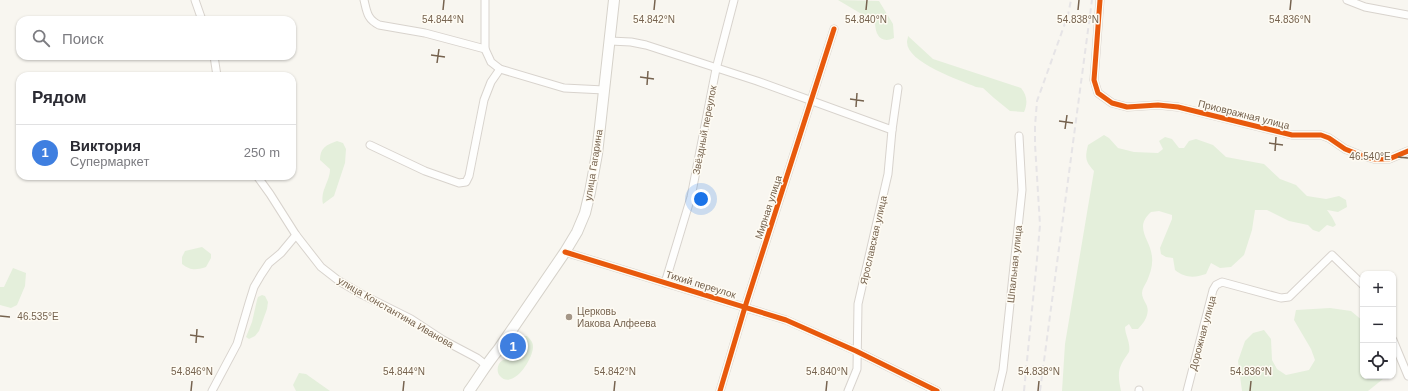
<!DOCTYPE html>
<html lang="ru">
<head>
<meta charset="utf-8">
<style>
	body { margin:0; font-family:Helvetica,sans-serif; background:#f7f7f7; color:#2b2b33 }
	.controls { position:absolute; right:12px; bottom:12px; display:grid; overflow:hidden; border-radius:8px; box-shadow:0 1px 3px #0004 }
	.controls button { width:36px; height:36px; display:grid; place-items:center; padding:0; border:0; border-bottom:1px solid #e1e1e2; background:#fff; color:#2b2b33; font:20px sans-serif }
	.you { position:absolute; left:701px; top:199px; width:14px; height:14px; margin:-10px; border:3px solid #fff; border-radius:50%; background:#1a73e8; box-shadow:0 0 0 6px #1a73e833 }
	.badge { display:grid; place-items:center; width:26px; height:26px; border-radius:50%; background:#0f766e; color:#fff; font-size:13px; font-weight:700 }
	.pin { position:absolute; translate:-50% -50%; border:2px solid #fff; box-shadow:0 1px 4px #0006 }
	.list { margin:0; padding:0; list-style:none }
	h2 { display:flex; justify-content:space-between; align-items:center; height:52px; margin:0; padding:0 16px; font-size:17px }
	h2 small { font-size:13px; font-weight:400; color:#7c7c81 }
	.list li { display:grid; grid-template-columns:26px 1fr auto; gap:12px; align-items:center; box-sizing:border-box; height:56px; padding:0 16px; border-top:1px solid #e1e1e2 }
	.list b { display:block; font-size:15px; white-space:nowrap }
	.list p { margin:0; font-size:13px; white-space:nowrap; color:#7c7c81 }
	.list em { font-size:13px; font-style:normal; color:#7c7c81 }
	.icon { flex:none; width:22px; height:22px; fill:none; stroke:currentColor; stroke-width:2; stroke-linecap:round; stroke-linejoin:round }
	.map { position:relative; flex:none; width:1408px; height:391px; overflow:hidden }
	.search { position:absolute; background:#fff; box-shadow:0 1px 3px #0004; left:16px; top:16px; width:280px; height:44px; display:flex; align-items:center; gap:10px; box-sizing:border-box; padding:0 14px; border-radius:12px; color:#7c7c81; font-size:15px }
	.panel { position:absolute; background:#fff; box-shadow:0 1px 3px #0004; left:16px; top:72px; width:280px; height:108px; border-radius:12px }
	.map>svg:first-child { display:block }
	.green { fill:#e4efdb }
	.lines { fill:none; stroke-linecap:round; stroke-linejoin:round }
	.street-casing { stroke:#d8d3cd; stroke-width:9 }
	.secondary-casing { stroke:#d6d2ca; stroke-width:12 }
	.street { stroke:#fefefd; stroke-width:7 }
	.secondary { stroke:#fefefd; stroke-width:10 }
	.rail { stroke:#e6e4e6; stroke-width:2; stroke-dasharray:6 4; stroke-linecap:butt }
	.cycleway-casing { stroke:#fefbf3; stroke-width:8 }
	.cycleway { stroke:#e8590c; stroke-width:5 }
	.ticks { fill:none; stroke:#76634f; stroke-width:1.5 }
	.poi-dot { fill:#a49687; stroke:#fefbf3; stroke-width:1.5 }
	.labels { text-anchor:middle; stroke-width:3; stroke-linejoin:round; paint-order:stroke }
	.street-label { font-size:10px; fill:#76634f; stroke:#fefbf3 }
	.poi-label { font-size:10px; fill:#76634f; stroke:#fefbf3; text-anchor:start }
	.ticks-label { font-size:10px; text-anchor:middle; fill:#76634f; stroke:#fefbf3; stroke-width:3; stroke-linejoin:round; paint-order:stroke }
</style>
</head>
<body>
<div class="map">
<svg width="1408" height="391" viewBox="0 0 1408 391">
	<rect width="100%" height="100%" fill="#f8f6f0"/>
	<g class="green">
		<path d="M838,0L879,1L893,24L894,38C881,44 875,35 875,22Z"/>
		<path d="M908,36L933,59L1021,88C1027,95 1028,103 1024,112L1010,111L994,98L983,88L976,87C960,80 907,63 907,42C907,40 908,38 908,36Z"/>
		<path d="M1104,135L1109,138L1118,148L1134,152L1158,153L1163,149L1159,141L1165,137L1172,139L1179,148H1184L1189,141L1196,139L1213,145L1226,157L1264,164L1280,179L1296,185L1307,196L1326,199L1339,196L1346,200L1347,207L1338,212L1327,210L1332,217L1336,225L1333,227L1327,225L1319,232L1313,230L1308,225L1289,221L1267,210H1255L1252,230L1244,255L1231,267L1220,268L1211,263L1206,274C1194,278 1185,278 1175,270L1173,258L1166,257L1161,254L1160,248L1172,219V215L1159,211L1151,212C1133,228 1151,240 1152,257C1153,266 1150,274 1147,281C1145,285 1142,289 1142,293C1142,297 1144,300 1146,304C1151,313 1144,323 1138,329H1132L1129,324L1125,327C1125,335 1131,343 1129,352C1127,355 1124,359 1122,363C1117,372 1119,381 1121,391H1062L1065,344L1094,171C1085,161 1085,158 1088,145Z"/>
		<path d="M337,141L343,143L346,149L345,163L334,196L323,204C320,190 330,182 330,169L320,160C320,148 326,145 337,141Z"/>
		<path d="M202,247L211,254V258L206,267C196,270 191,271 182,264V257L185,251Z"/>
		<path d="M13,268L26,273L25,286L17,305L11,308L0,305V287H4Z"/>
		<path d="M262,295L265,296L268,302L267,309L259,331L255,336L249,339L246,337L252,322L257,300L258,297Z"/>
		<path d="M1330,308L1351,311L1363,321V376H1384L1383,379L1368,391H1242L1238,361L1245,341L1253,333L1264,330L1271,339L1272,360L1277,369L1286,375L1309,370L1315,360L1311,349L1294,320L1296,310Z"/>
		<path d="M524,336H527C530,339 533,342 533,346C534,358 513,391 500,376C496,372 497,363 503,360C506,359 509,360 512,358C520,355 523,345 521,338Z"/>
		<path d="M299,373L306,374L330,391H296L293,385Z"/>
	</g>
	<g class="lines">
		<g class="street-casing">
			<g id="street">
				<path d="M195,0L202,20"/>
				<path d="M364,0C367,12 367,19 379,25L425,33L485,49"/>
				<path d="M1100,0L1094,80L1098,93L1112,103L1127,107L1158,105L1178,107L1292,135H1321L1329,138L1345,149L1360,155L1374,159H1389L1408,151"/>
				<path d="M1347,0L1365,7L1408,15"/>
				<path d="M610,41L631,42L646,45L757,81L892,130"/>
				<path d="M214,56L217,76"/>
				<path d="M500,69L564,88L604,90"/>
				<path d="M370,145L425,171L459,183L466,182L469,176L484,100L491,82L500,69L491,62L485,49V0"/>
				<path d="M257,176L270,194L296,235L321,267L339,281L363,295L411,319L443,340L477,358L486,365"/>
				<path d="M565,252L786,320L856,351L937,391"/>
				<path d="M665,283L691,197L716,69L734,0"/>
				<path d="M1393,340L1408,376"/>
				<path d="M212,391L237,344L249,303L254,287L261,275L269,263L281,253L296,235"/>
				<path d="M720,391L745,307L834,29"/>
				<path d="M848,391L857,369L858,304L888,174L892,130L898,88"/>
				<path d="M998,391L1003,370L1022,190L1019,136"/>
				<path d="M1139,391V390"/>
				<path d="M1187,391L1213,290L1216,285L1222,282L1281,298L1289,297L1332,255L1363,285"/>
			</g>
		</g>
		<g class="secondary-casing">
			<path id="secondary" d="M469,391C479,377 487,363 498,350L565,252L577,232L585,213L590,192L597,154L614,0"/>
		</g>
		<use href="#street" class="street"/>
		<use href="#secondary" class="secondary"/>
		<g class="rail">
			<path d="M1024,391L1037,259L1040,225L1035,144V126L1037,101L1068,15L1071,0"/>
			<path d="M1040,391L1092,0"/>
		</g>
		<g class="cycleway-casing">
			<g id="cycleway">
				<path d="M1100,0L1094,80L1098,93L1112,103L1127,107L1158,105L1178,107L1292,135H1321L1329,138L1345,149L1360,155L1374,159H1389L1408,151"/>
				<path d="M565,252L786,320L856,351L937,391"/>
				<path d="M720,391L745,307L834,29"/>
			</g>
		</g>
		<use href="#cycleway" class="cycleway"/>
	</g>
	<path class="ticks" d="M443,10L444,0M654,10L655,0M866,10L867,0M1078,10L1079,0M1290,10L1291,0M431,55L445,57M437,63L439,49M640,77L654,79M647,85L648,71M850,99L864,101M856,107L857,93M1059,121L1073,123M1065,129L1067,115M1269,143L1283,145M1275,151L1276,137M1398,157L1408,158M0,316L10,317M190,335L204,337M196,343L197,329M191,391L192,381M403,391L404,381M614,391L615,381M826,391L827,381M1038,391L1039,381M1250,391L1251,381"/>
	<circle class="poi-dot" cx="569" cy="317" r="4"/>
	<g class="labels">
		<g class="street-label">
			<text transform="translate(1244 114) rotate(14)" y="4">Приовражная улица</text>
			<text transform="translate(704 130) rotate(-79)" y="4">Звёздный переулок</text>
			<text transform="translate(593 165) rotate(-81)" y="4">улица Гагарина</text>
			<text transform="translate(768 207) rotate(-72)" y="4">Мирная улица</text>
			<text transform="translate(873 240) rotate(-77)" y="4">Ярославская улица</text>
			<text transform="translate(1014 264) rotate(-84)" y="4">Шпальная улица</text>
			<text transform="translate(701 284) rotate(17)" y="4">Тихий переулок</text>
			<text transform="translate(396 312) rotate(30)" y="4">улица Константина Иванова</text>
			<text transform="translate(1202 333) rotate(-75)" y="4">Дорожная улица</text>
		</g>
		<g class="poi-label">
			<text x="577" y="315">Церковь<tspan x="577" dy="12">Иакова Алфеева</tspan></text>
		</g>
	</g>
	<g class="ticks-label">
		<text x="443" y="23">54.844°N</text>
		<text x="654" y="23">54.842°N</text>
		<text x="866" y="23">54.840°N</text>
		<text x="1078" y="23">54.838°N</text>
		<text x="1290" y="23">54.836°N</text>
		<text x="1370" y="160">46.540°E</text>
		<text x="38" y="320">46.535°E</text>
		<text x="192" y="375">54.846°N</text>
		<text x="404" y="375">54.844°N</text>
		<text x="615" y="375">54.842°N</text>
		<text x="827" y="375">54.840°N</text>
		<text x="1039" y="375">54.838°N</text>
		<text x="1251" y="375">54.836°N</text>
	</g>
</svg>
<div class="controls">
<button>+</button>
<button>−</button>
<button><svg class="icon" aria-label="locate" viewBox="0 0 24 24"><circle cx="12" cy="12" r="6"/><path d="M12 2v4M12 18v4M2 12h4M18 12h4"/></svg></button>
</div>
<div class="you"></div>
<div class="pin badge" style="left:513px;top:346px;background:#3f7fe0">1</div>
<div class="search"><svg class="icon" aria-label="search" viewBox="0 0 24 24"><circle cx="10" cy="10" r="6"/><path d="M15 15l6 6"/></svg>Поиск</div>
<section class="panel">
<h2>Рядом<small></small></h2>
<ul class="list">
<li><span class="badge" style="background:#3f7fe0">1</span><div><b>Виктория</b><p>Супермаркет</p></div><em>250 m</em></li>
</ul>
</section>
</div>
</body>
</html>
